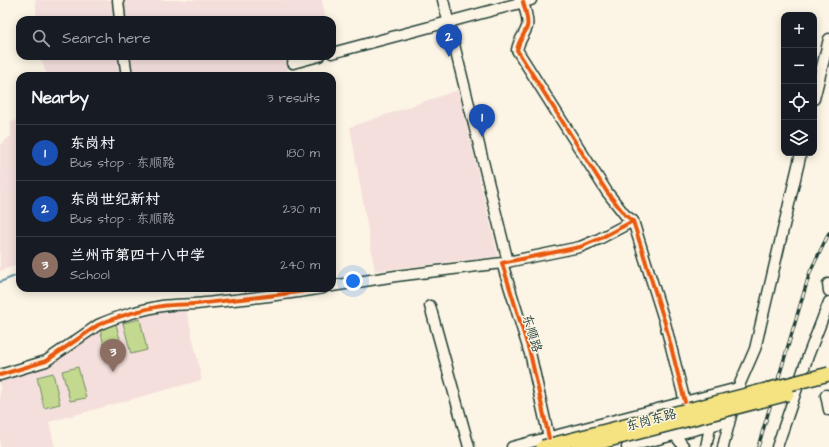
<!DOCTYPE html>
<html lang="en">
<head>
<meta charset="utf-8">
<style>
	body { margin:0; font-family:"Architects Daughter","LXGW WenKai TC",sans-serif; background:#242831; color:#f1f3f6 }
	.controls { position:absolute; right:12px; top:12px; display:grid; overflow:hidden; border-radius:8px; box-shadow:0 2px 10px #0003 }
	.controls button { width:36px; height:36px; display:grid; place-items:center; padding:0; border:0; border-bottom:1px solid #363941; background:#171b24; color:#f1f3f6; font:20px sans-serif }
	.you { position:absolute; left:353px; top:281px; width:14px; height:14px; margin:-10px; border:3px solid #fff; border-radius:50%; background:#1a73e8; box-shadow:0 0 0 6px #1a73e833 }
	.badge { display:grid; place-items:center; width:26px; height:26px; border-radius:50%; background:#db2777; color:#fff; font-size:13px; font-weight:700 }
	.pin { position:absolute; translate:-50% -33px; filter:drop-shadow(0 1px 2px #0008) }
	.pin::after { content:''; position:absolute; top:21px; width:14px; height:12px; background:inherit; clip-path:polygon(0 0,100% 0,50% 100%) }
	.list { margin:0; padding:0; list-style:none }
	h2 { display:flex; justify-content:space-between; align-items:center; height:52px; margin:0; padding:0 16px; font-size:17px }
	h2 small { font-size:13px; font-weight:400; color:#9ea1a6 }
	.list li { display:grid; grid-template-columns:26px 1fr auto; gap:12px; align-items:center; box-sizing:border-box; height:56px; padding:0 16px; border-top:1px solid #363941 }
	.list b { display:block; font-size:15px; white-space:nowrap }
	.list p { margin:0; font-size:13px; white-space:nowrap; color:#9ea1a6 }
	.list em { font-size:13px; font-style:normal; color:#9ea1a6 }
	.icon { flex:none; width:22px; height:22px; fill:none; stroke:currentColor; stroke-width:2; stroke-linecap:round; stroke-linejoin:round }
	.map { position:relative; flex:none; width:829px; height:447px; overflow:hidden }
	.search { position:absolute; background:#171b24; box-shadow:0 2px 10px #0003; left:16px; top:16px; width:320px; height:44px; display:flex; align-items:center; gap:10px; box-sizing:border-box; padding:0 14px; border-radius:12px; color:#9ea1a6; font-size:15px }
	.panel { position:absolute; background:#171b24; box-shadow:0 2px 10px #0003; left:16px; top:72px; width:320px; height:220px; border-radius:12px }
	.map>svg:first-child { display:block }
	.built { fill:#f4dfdc }
	.green { fill:#c3d98f; stroke:#718b62 }
	.lines { fill:none; stroke-linecap:round; stroke-linejoin:round }
	.stream { stroke:#6395a5; stroke-width:2 }
	.minor-casing { stroke:#1f3d34; stroke-width:13 }
	.minor { stroke:#fcf5e5; stroke-width:10 }
	.rail-casing { stroke:#1f3d34; stroke-width:3.5 }
	.rail { stroke:#fcf5e5; stroke-width:2; stroke-dasharray:6; stroke-linecap:butt }
	.major-bridge-casing { stroke:#1f3d34; stroke-width:16; stroke-linecap:butt }
	.major-bridge { stroke:#f5e382; stroke-width:13 }
	.cycleway-casing { stroke:#fcf5e5; stroke-width:6 }
	.cycleway { stroke:#e8590c; stroke-width:4 }
	.labels { text-anchor:middle; stroke-width:3; stroke-linejoin:round; paint-order:stroke }
	.street-label { font-size:13px; fill:#1f3d34; stroke:#fcf5e5 }
</style>
</head>
<body>
<div class="map">
<svg width="829" height="447" viewBox="0 0 829 447">
	<rect width="100%" height="100%" fill="#fcf5e5"/>
	<filter id="ink" filterUnits="userSpaceOnUse"><feTurbulence type="fractalNoise" baseFrequency=".025" numOctaves="2"/><feDisplacementMap in="SourceGraphic" scale="8" xChannelSelector="R" yChannelSelector="G"/><feConvolveMatrix kernelMatrix="1 2 1 2 8 2 1 2 1" color-interpolation-filters="sRGB"/></filter>
	<g filter="url(#ink)">
		<g class="built">
			<path d="M35,0H322L326,20H37Z"/>
			<path d="M40,56H284L289,76H47Z"/>
			<path d="M458,90L498,256L375,271L350,127Z"/>
			<path d="M20,119V264L0,271V145L11,136V122Z"/>
			<path d="M186,308L202,380L49,422L55,447H0V379L50,365L100,327L151,312Z"/>
		</g>
		<g class="green">
			<path d="M140,319L147,350L131,354L123,323Z"/>
			<path d="M116,324L124,355L107,359L100,328Z"/>
			<path d="M78,367L86,398L70,401L62,371Z"/>
			<path d="M53,373L60,404L44,408L37,377Z"/>
		</g>
		<g class="lines">
			<path class="stream" d="M0,282L20,274"/>
			<g class="minor-casing">
				<g id="minor">
					<path d="M118,0L120,20"/>
					<path d="M443,0L508,262"/>
					<path d="M523,2C525,10 529,20 527,27C524,36 519,39 517,50L607,192L625,215L633,221L665,323L685,402"/>
					<path d="M332,53L531,0"/>
					<path d="M124,56L127,76"/>
					<path d="M293,63L319,56"/>
					<path d="M814,99L829,39"/>
					<path d="M828,284L829,291"/>
					<path d="M332,286L396,276L502,263"/>
					<path d="M430,306L469,447"/>
					<path d="M0,375L46,361L98,325C115,317 144,309 162,306C176,304 191,305 205,303C244,299 284,295 323,288"/>
					<path d="M826,395L829,410"/>
					<path d="M675,435L684,447"/>
					<path d="M549,438L531,357L502,263L580,247L599,239L633,221"/>
					<path d="M512,447L738,388"/>
					<path d="M627,447L729,421"/>
					<path d="M706,447L711,422"/>
					<path d="M723,447L738,388L755,349L801,153"/>
					<path d="M777,447L808,356L829,302"/>
				</g>
			</g>
			<use href="#minor" class="minor"/>
			<g class="rail-casing">
				<path id="rail" d="M758,447L810,272L829,233"/>
			</g>
			<use href="#rail" class="rail"/>
			<g class="major-bridge-casing">
				<g id="major-bridge">
					<path d="M543,447L829,374"/>
					<path d="M581,447L787,394"/>
				</g>
			</g>
			<use href="#major-bridge" class="major-bridge"/>
			<g class="cycleway-casing">
				<g id="cycleway">
					<path d="M523,2C525,10 529,20 527,27C524,36 519,39 517,50L607,192L625,215L633,221L665,323L685,402"/>
					<path d="M0,375L46,361L98,325C115,317 144,309 162,306C176,304 191,305 205,303C244,299 284,295 323,288"/>
					<path d="M549,438L531,357L502,263L580,247L599,239L633,221"/>
				</g>
			</g>
			<use href="#cycleway" class="cycleway"/>
		</g>
	</g>
	<g class="labels">
		<g class="street-label">
			<text transform="translate(533 333) rotate(73)" y="5">东顺路</text>
			<text transform="translate(651 419) rotate(-15)" y="5">东岗东路</text>
		</g>
	</g>
</svg>
<div class="controls">
<button>+</button>
<button>−</button>
<button><svg class="icon" aria-label="locate" viewBox="0 0 24 24"><circle cx="12" cy="12" r="6"/><path d="M12 2v4M12 18v4M2 12h4M18 12h4"/></svg></button>
<button><svg class="icon" aria-label="layers" viewBox="0 0 24 24"><path d="M12 4l9 5-9 5-9-5zM3 14l9 5 9-5"/></svg></button>
</div>
<div class="you"></div>
<div class="pin badge" style="left:482px;top:137px;background:#1a4fb4">1</div>
<div class="pin badge" style="left:449px;top:57px;background:#1a4fb4">2</div>
<div class="pin badge" style="left:113px;top:372px;background:#8d6e63">3</div>
<div class="search"><svg class="icon" aria-label="search" viewBox="0 0 24 24"><circle cx="10" cy="10" r="6"/><path d="M15 15l6 6"/></svg>Search here</div>
<section class="panel">
<h2>Nearby<small>3 results</small></h2>
<ul class="list">
<li><span class="badge" style="background:#1a4fb4">1</span><div><b>东岗村</b><p>Bus stop · 东顺路</p></div><em>180 m</em></li>
<li><span class="badge" style="background:#1a4fb4">2</span><div><b>东岗世纪新村</b><p>Bus stop · 东顺路</p></div><em>230 m</em></li>
<li><span class="badge" style="background:#8d6e63">3</span><div><b>兰州市第四十八中学</b><p>School</p></div><em>240 m</em></li>
</ul>
</section>
</div>
</body>
</html>
